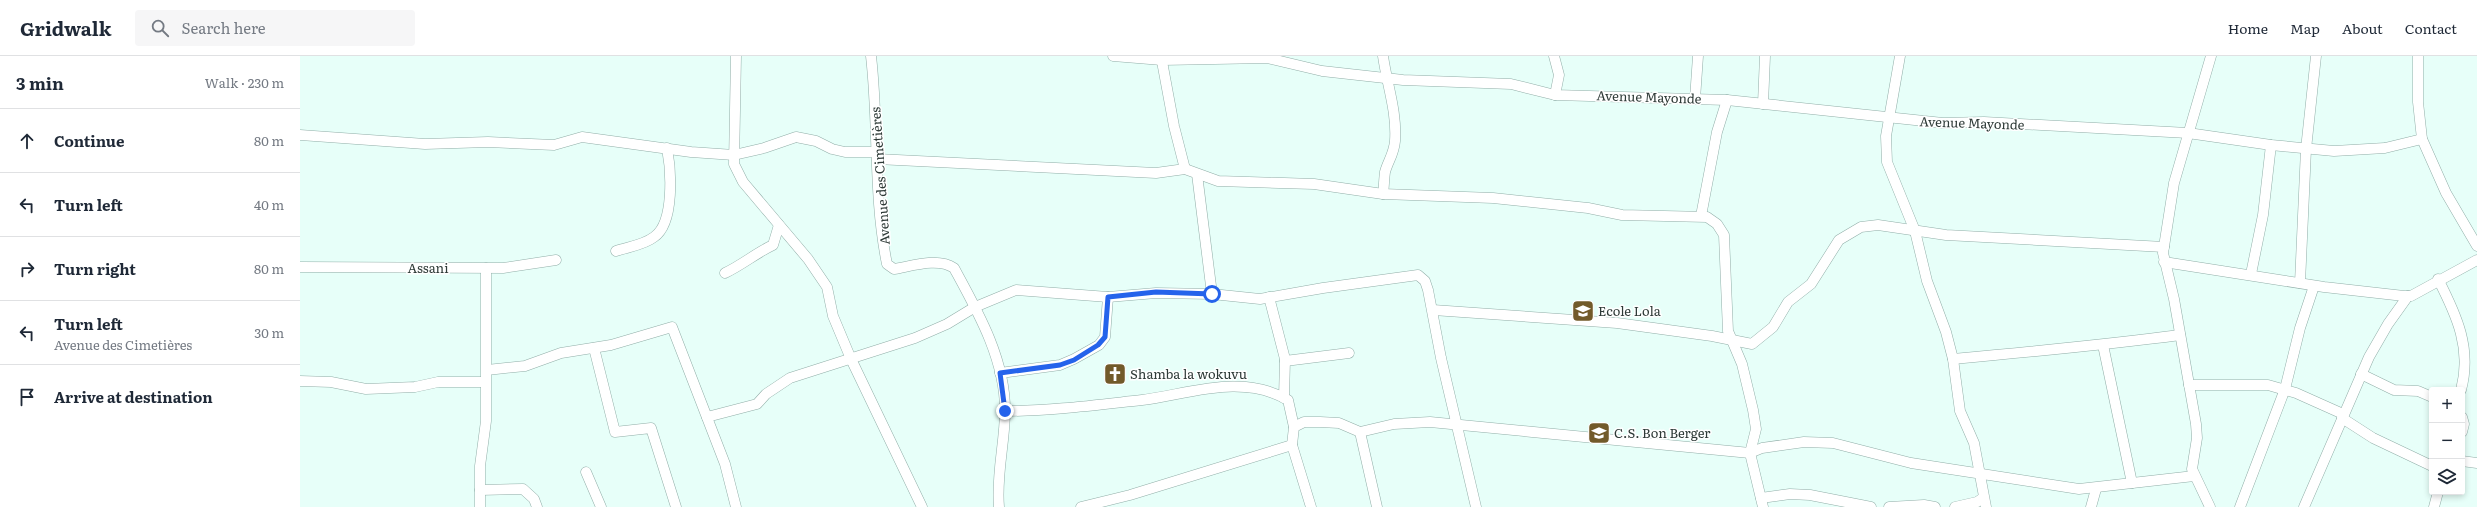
<!DOCTYPE html>
<html lang="en">
<head>
<meta charset="utf-8">
<style>
	body { margin:0; font-family:Literata,serif; background:#f6f6f7; color:#1f2937 }
	.controls { position:absolute; right:12px; bottom:12px; display:grid; overflow:hidden; border-radius:4px; box-shadow:0 2px 6px #0003 }
	.controls button { width:36px; height:36px; display:grid; place-items:center; padding:0; border:0; border-bottom:1px solid #e0e1e3; background:#fff; color:#1f2937; font:20px sans-serif }
	.stop { position:absolute; width:12px; height:12px; margin:-9px; border:3px solid #2563eb; border-radius:50%; background:#fff }
	.stop.end { background:#2563eb; border-color:#fff; box-shadow:0 1px 4px #0008 }
	.list { margin:0; padding:0; list-style:none }
	h2 { display:flex; justify-content:space-between; align-items:center; height:52px; margin:0; padding:0 16px; font-size:17px }
	h2 small { font-size:13px; font-weight:400; color:#747a83 }
	.list li { display:grid; grid-template-columns:26px 1fr auto; gap:12px; align-items:center; box-sizing:border-box; height:64px; padding:0 16px; border-top:1px solid #e0e1e3 }
	.list b { display:block; font-size:15px; white-space:nowrap }
	.list p { margin:0; font-size:13px; white-space:nowrap; color:#747a83 }
	.list em { font-size:13px; font-style:normal; color:#747a83 }
	.icon { flex:none; width:22px; height:22px; fill:none; stroke:currentColor; stroke-width:2; stroke-linecap:round; stroke-linejoin:round }
	.map { position:relative; flex:none; width:2177px; height:451px; overflow:hidden }
	header { display:flex; align-items:center; gap:24px; box-sizing:border-box; height:56px; padding:0 20px; background:#fff; border-bottom:1px solid #e0e1e3 }
	header strong { font-size:19px }
	nav { display:flex; gap:22px; margin-inline-start:auto; font-size:14px }
	.search { width:280px; height:36px; background:#f6f6f7; display:flex; align-items:center; gap:10px; box-sizing:border-box; padding:0 14px; border-radius:4px; color:#747a83; font-size:15px }
	main { display:flex }
	aside { flex:1; background:#fff }
	.map>svg:first-child { display:block }
	.lines { fill:none; stroke-linecap:round; stroke-linejoin:round }
	.minor-casing { stroke:#91aea8; stroke-width:11 }
	.minor { stroke:#fff; stroke-width:10 }
	.route { stroke:#2563eb; stroke-width:5 }
	.labels { text-anchor:middle; stroke-width:3; stroke-linejoin:round; paint-order:stroke }
	.street-label { font-size:13px; fill:#2e3a37; stroke:#fff }
	.poi-label { font-size:13px; fill:#2e3a37; stroke:#fff; text-anchor:start }
</style>
</head>
<body>
<header>
<strong>Gridwalk</strong>
<div class="search"><svg class="icon" aria-label="search" viewBox="0 0 24 24"><circle cx="10" cy="10" r="6"/><path d="M15 15l6 6"/></svg>Search here</div>
<nav><a>Home</a><a>Map</a><a>About</a><a>Contact</a></nav>
</header>
<main>
<aside>
<h2>3 min<small>Walk · 230 m</small></h2>
<ul class="list">
<li><svg class="icon" aria-label="ahead" viewBox="0 0 24 24"><path d="M12 20V5M6 11l6-6 6 6"/></svg><div><b>Continue</b></div><em>80 m</em></li>
<li><svg class="icon" aria-label="left" viewBox="0 0 24 24"><path d="M17 20v-9H6M10 6l-5 5 5 5"/></svg><div><b>Turn left</b></div><em>40 m</em></li>
<li><svg class="icon" aria-label="right" viewBox="0 0 24 24"><path d="M7 20v-9h11M14 6l5 5-5 5"/></svg><div><b>Turn right</b></div><em>80 m</em></li>
<li><svg class="icon" aria-label="left" viewBox="0 0 24 24"><path d="M17 20v-9H6M10 6l-5 5 5 5"/></svg><div><b>Turn left</b><p>Avenue des Cimetières</p></div><em>30 m</em></li>
<li><svg class="icon" aria-label="arrive" viewBox="0 0 24 24"><path d="M6 21V4h12l-3 4 3 4H6"/></svg><div><b>Arrive at destination</b></div></li>
</ul>
</aside>
<div class="map">
<svg width="2177" height="451" viewBox="0 0 2177 451">
	<rect width="100%" height="100%" fill="#e7fff9"/>
	<g class="lines">
		<g class="minor-casing">
			<g id="minor">
				<path d="M436,0L434,108L443,126L508,203L527,231L533,260L551,303L622,451"/>
				<path d="M571,0C579,69 573,140 587,208L594,213C612,210 638,201 654,212C678,256 705,303 705,354C705,387 696,418 699,451"/>
				<path d="M813,0L862,4L967,2L1022,15L1103,24L1211,28L1255,39L1427,44L1643,67L1684,66L1888,77L1971,89L2034,95L2085,92L2122,83"/>
				<path d="M861,0L874,70L885,113"/>
				<path d="M1254,0L1259,19L1255,39"/>
				<path d="M1600,0L1586,80L1587,106L1615,175L1627,225L1646,276L1653,303L1660,355L1674,387L1686,451"/>
				<path d="M2118,0V46L2122,83L2146,137L2177,190"/>
				<path d="M1395,43L1398,0"/>
				<path d="M1463,48L1465,0"/>
				<path d="M0,79L125,88L188,86L254,89L282,81L391,96L434,99L464,92L496,81L516,85L532,93L545,96H577"/>
				<path d="M577,103L856,117L885,113L918,125L1014,128L1083,138L1193,142L1288,152L1322,159L1407,161L1417,168L1424,179L1428,275L1442,308L1453,354L1456,373L1450,397L1463,451"/>
				<path d="M897,118L912,238"/>
				<path d="M1083,138C1084,131 1084,123 1085,116C1088,105 1094,98 1095,85C1097,55 1087,29 1083,0"/>
				<path d="M1401,160L1417,76L1427,44"/>
				<path d="M316,195C328,191 344,189 354,181C375,167 371,113 367,92"/>
				<path d="M1864,206L2024,231L2104,240H2111L2177,204"/>
				<path d="M0,211L203,212L256,204"/>
				<path d="M425,217C442,209 456,197 473,189L479,169"/>
				<path d="M1951,218L1963,159L1971,89"/>
				<path d="M2138,223C2157,260 2172,293 2161,334"/>
				<path d="M2000,227L2006,93L2016,0"/>
				<path d="M969,241L985,303L984,342"/>
				<path d="M1133,254L1317,267L1412,280L1452,288L1473,271L1488,246L1511,228L1539,184L1561,171L1578,169L1646,179L1864,191"/>
				<path d="M1803,289L1832,427"/>
				<path d="M294,292L315,376L351,372L376,451"/>
				<path d="M1653,303C1729,296 1804,289 1880,279"/>
				<path d="M985,305L1049,297"/>
				<path d="M187,314L225,310L261,297L311,289L372,271L425,408L436,451"/>
				<path d="M700,317L760,309L774,303L799,289L805,281L808,241"/>
				<path d="M2061,318L2094,334L2118,335L2132,341"/>
				<path d="M0,325L31,326L66,333L115,331L138,326H185"/>
				<path d="M1889,329H1968L1996,337L2043,358"/>
				<path d="M705,355C751,355 796,349 842,344C889,338 942,317 988,344L994,371"/>
				<path d="M407,361L457,348L466,338L490,322L615,282L647,268L675,251L716,234L808,241L856,237L912,238L960,243L1023,232L1118,219L1125,225L1128,234L1141,302L1176,451"/>
				<path d="M2162,361L2164,368L2162,376"/>
				<path d="M2042,362L2073,382L2132,410"/>
				<path d="M1060,376L1077,451"/>
				<path d="M2162,405L2177,407"/>
				<path d="M286,416L301,451"/>
				<path d="M180,434L223,433L234,443L237,451"/>
				<path d="M1461,442L1490,438L1510,439L1571,451"/>
				<path d="M180,451V410L186,365V212"/>
				<path d="M781,451L830,439L992,389"/>
				<path d="M1011,451L992,389L994,371L1004,366H1020L1039,367L1060,376L1094,368L1130,366L1450,397L1462,392L1504,386L1533,387L1611,407L1779,433L1894,420"/>
				<path d="M1589,451L1624,449L1635,451"/>
				<path d="M1655,451L1677,446L1683,442"/>
				<path d="M1791,451L1796,433"/>
				<path d="M1910,451L1892,413L1897,382L1896,368L1874,243L1863,197L1874,127L1911,0"/>
				<path d="M1940,451L1985,333L2000,272L2014,230"/>
				<path d="M2004,451L2069,301L2088,268L2108,240"/>
				<path d="M2134,451L2138,436"/>
			</g>
		</g>
		<use href="#minor" class="minor"/>
	</g>
	<g class="lines">
		<path class="route" d="M705,355L700,317L760,309L774,304L798,289L805,281L808,241L856,236L912,238"/>
	</g>
	<defs>
		<g id="school-square" transform="scale(1.15)"><rect x="-9" y="-9" width="18" height="18" rx="4" fill="#725a2a" stroke="#fff"/><path d="M0-5L7-2L0 1L-7-2ZM-4 1L0 2.5L4 1V4Q0 6-4 4Z" fill="#fff"/></g>
		<g id="church-square" transform="scale(1.15)"><rect x="-9" y="-9" width="18" height="18" rx="4" fill="#725a2a" stroke="#fff"/><path d="M-1.2-6h2.4v3.5h3.3v2.4h-3.3V6h-2.4V-.1h-3.3v-2.4h3.3Z" fill="#fff"/></g>
	</defs>
	<g fill-rule="evenodd">
		<use href="#school-square" x="1283" y="255"/>
		<use href="#church-square" x="815" y="318"/>
		<use href="#school-square" x="1299" y="377"/>
	</g>
	<g class="labels">
		<g class="street-label">
			<text transform="translate(1349 41) rotate(2)" y="5">Avenue Mayonde</text>
			<text transform="translate(1672 67) rotate(2)" y="5">Avenue Mayonde</text>
			<text transform="translate(580 120) rotate(-94)" y="5">Avenue des Cimetières</text>
			<text x="128" y="217">Assani</text>
		</g>
		<g class="poi-label">
			<text x="1298" y="260">Ecole Lola</text>
			<text x="830" y="323">Shamba la wokuvu</text>
			<text x="1314" y="382">C.S. Bon Berger</text>
		</g>
	</g>
</svg>
<div class="controls">
<button>+</button>
<button>−</button>
<button><svg class="icon" aria-label="layers" viewBox="0 0 24 24"><path d="M12 4l9 5-9 5-9-5zM3 14l9 5 9-5"/></svg></button>
</div>
<div class="stop" style="left:912px;top:238px"></div>
<div class="stop end" style="left:705px;top:355px"></div>
</div>
</main>
</body>
</html>
